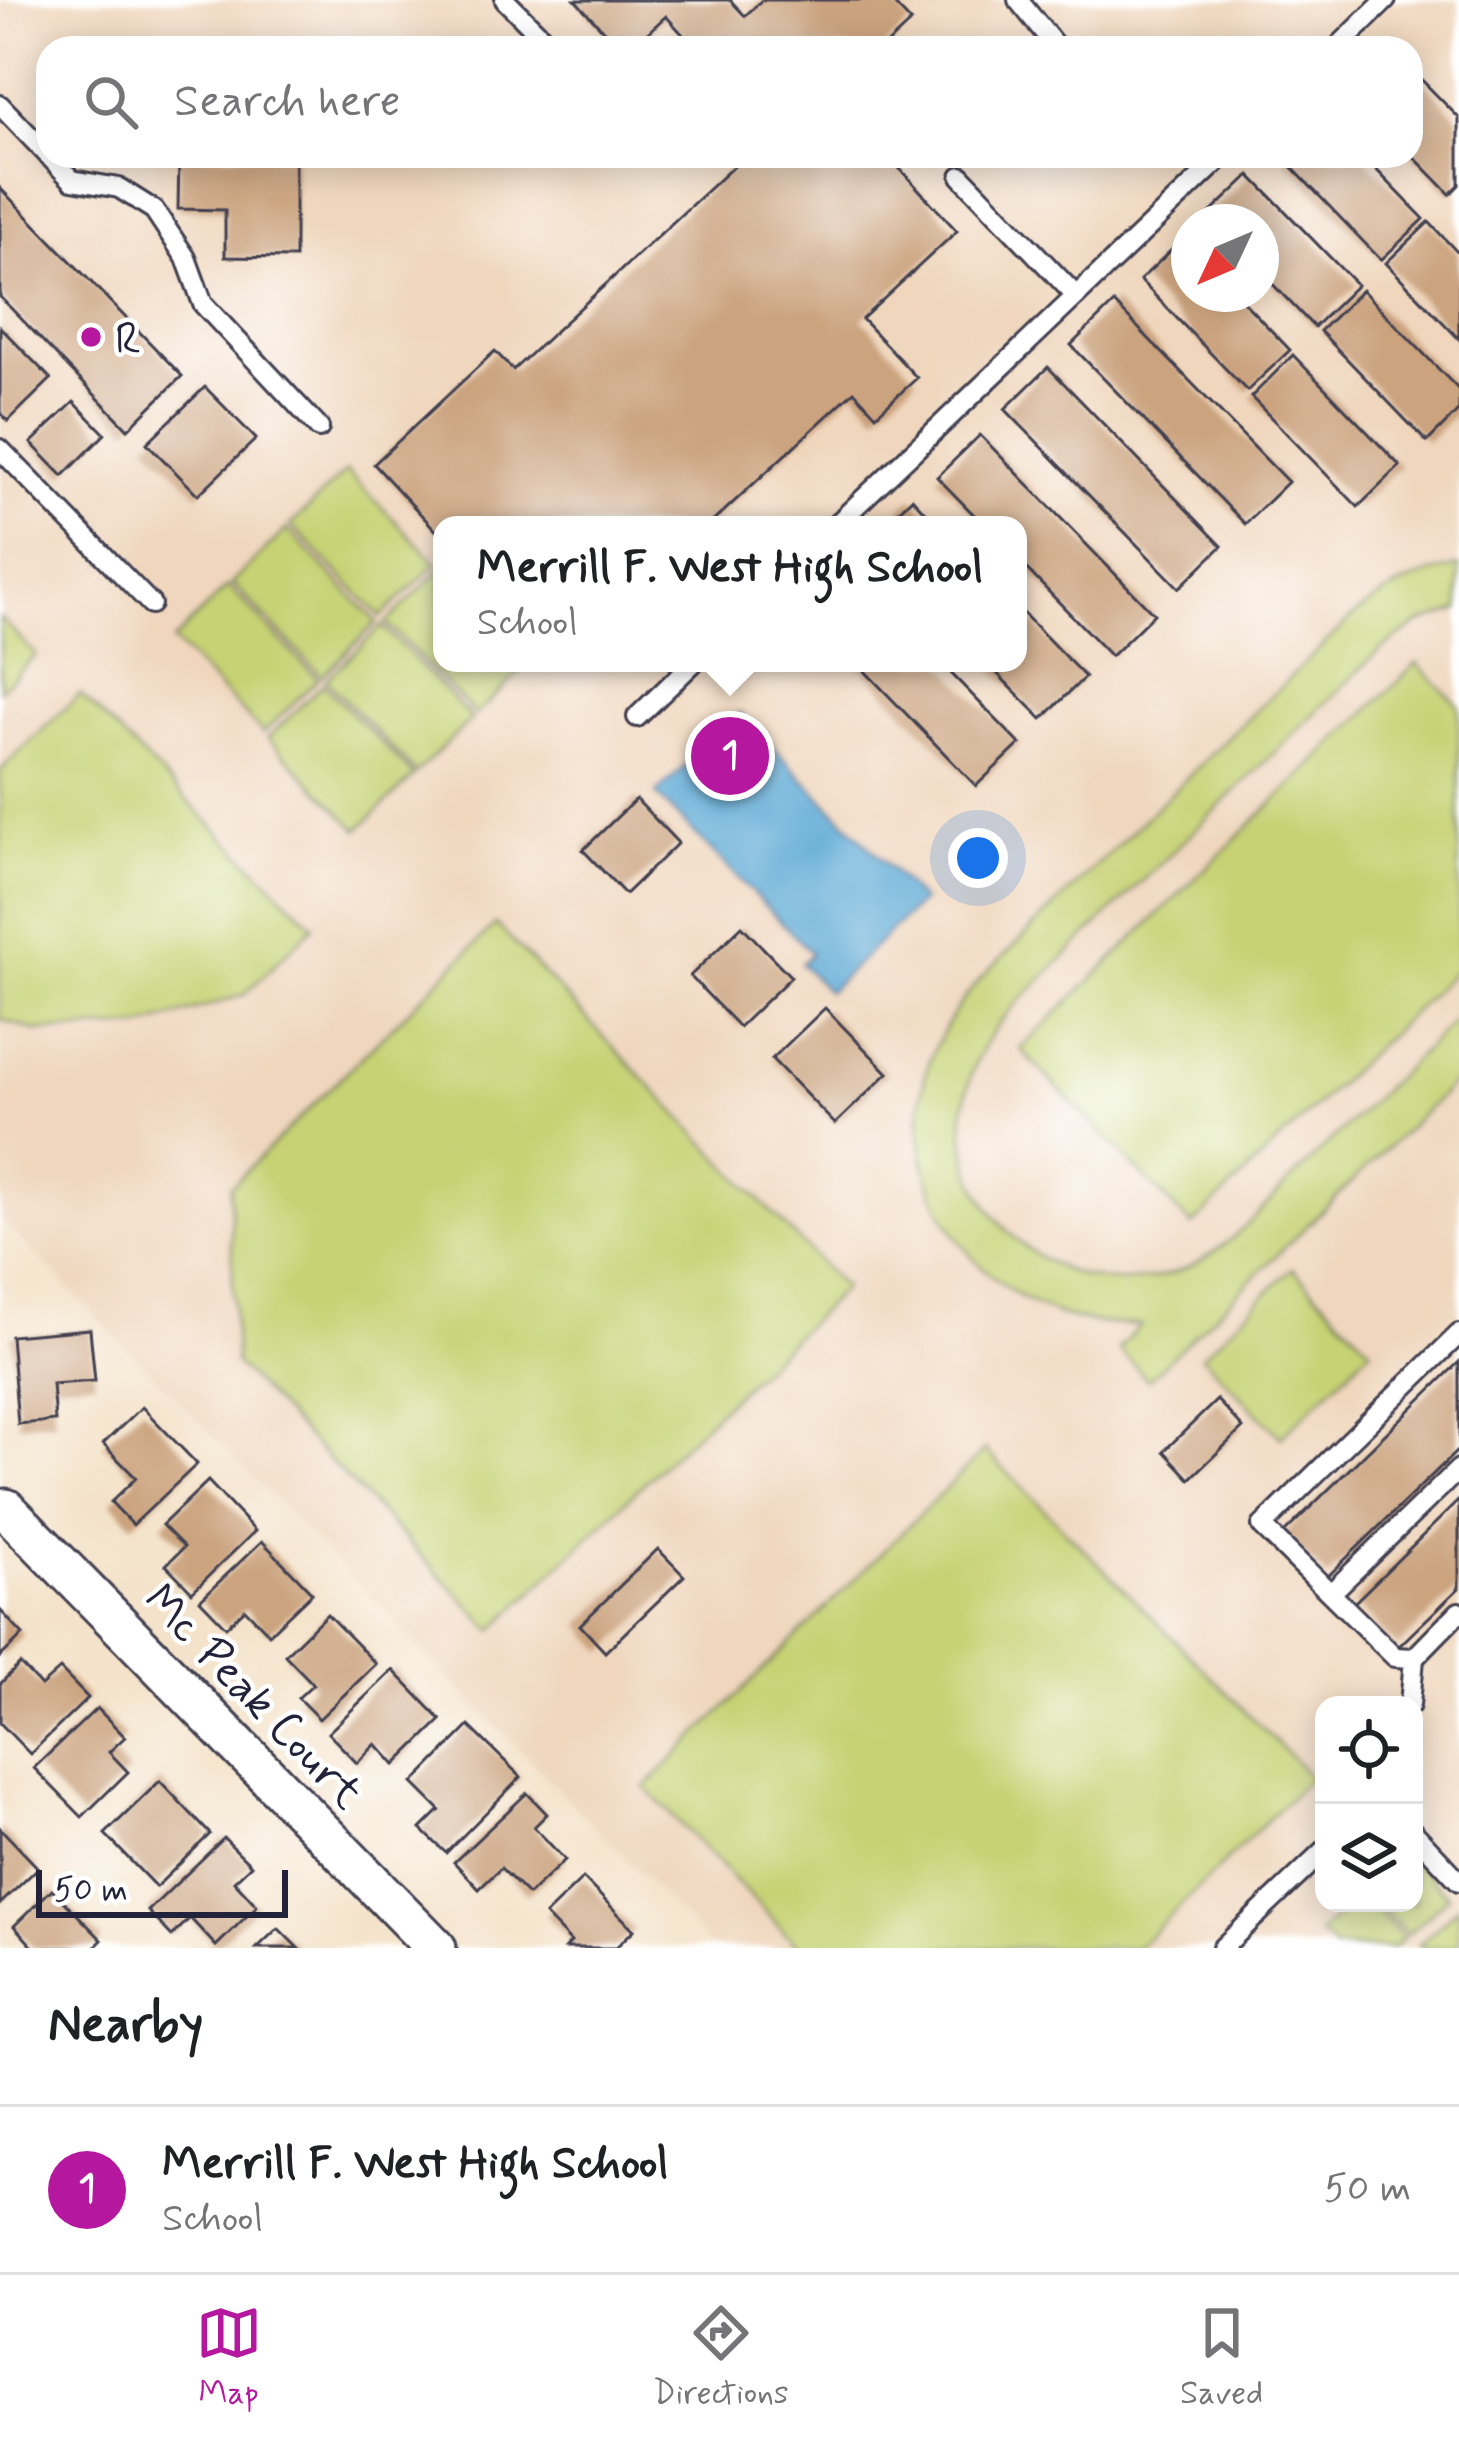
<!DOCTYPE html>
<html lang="en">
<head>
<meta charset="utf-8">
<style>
	body { margin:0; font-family:Mynerve,sans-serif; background:#f2f2f2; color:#202124 }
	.controls { position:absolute; right:36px; bottom:36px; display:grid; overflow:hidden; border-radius:24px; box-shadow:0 6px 30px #0003 }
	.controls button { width:108px; height:108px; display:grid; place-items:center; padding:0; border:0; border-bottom:3px solid #e0e0e0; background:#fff; color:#202124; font:60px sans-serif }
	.compass { position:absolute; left:1171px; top:204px; width:108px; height:108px; border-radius:50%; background:#fff; box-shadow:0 6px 30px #0003; rotate:226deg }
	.scale { position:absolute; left:36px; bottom:30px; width:252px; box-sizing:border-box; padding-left:12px; border:6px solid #22223b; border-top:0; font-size:33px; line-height:42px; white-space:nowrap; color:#22223b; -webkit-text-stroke:9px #fff; paint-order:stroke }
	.you { position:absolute; left:978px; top:858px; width:42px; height:42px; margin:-30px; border:9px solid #fff; border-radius:50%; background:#1a73e8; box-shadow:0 0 0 18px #1a73e833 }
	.badge { display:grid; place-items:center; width:78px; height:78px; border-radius:50%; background:#b5179e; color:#fff; font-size:39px; font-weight:700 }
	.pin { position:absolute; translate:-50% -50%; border:6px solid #fff; box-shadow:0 3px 12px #0006 }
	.popup { position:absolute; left:433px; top:516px; width:594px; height:156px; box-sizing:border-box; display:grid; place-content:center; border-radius:24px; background:#fff; filter:drop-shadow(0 3px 9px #0005); font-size:39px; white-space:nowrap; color:#757577 }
	.popup b { font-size:45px; color:#202124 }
	.popup::after { content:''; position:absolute; left:50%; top:100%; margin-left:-24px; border:24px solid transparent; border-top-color:#fff }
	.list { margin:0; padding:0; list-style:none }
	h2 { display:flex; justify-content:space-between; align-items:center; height:156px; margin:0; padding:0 48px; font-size:51px }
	h2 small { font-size:39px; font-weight:400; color:#757577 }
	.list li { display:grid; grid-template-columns:78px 1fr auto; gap:36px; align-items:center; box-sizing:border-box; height:168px; padding:0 48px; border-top:3px solid #e0e0e0 }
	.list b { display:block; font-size:45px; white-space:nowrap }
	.list p { margin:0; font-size:39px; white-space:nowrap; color:#757577 }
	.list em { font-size:39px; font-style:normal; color:#757577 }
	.icon { flex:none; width:66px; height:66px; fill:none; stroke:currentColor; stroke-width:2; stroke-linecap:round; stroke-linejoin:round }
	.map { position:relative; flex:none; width:1459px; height:1948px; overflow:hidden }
	.search { position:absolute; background:#fff; box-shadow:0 6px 30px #0003; left:36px; right:36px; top:36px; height:132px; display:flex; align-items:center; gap:30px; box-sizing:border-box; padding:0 42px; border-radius:36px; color:#757577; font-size:45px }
	.sheet { height:324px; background:#fff }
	nav { display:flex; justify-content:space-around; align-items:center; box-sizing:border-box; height:168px; border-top:3px solid #e0e0e0; background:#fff; font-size:33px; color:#757577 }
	nav a { display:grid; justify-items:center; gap:6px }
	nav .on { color:#b5179e }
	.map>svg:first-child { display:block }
	.built { fill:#efd6bc; fill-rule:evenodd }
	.green { fill:#c6d273; stroke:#747a57; stroke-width:3 }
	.water { fill:#5ba8d4; stroke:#3e6588; stroke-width:3 }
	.building { fill:#cba37e }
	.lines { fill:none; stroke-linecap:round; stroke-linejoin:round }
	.lane-casing { stroke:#423f50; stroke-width:24 }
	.street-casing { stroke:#423f50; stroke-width:45 }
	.lane { stroke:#fff; stroke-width:18 }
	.street { stroke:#fff; stroke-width:39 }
	.poi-dot { fill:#b5179e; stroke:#fff; stroke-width:4.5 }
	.labels { text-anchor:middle; stroke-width:9; stroke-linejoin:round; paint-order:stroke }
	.poi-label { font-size:45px; fill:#22223b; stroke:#fff; text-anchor:start }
	.street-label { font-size:45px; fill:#22223b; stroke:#fff }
</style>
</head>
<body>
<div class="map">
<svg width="1459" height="1948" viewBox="0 0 1459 1948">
	<rect width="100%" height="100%" fill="#fff"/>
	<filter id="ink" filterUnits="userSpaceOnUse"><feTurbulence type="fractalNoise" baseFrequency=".00833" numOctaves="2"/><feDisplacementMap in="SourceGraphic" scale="24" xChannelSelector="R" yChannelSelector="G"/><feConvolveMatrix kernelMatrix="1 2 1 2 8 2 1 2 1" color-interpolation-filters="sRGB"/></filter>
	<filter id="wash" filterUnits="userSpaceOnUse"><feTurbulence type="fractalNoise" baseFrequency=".004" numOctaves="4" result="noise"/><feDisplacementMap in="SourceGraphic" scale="48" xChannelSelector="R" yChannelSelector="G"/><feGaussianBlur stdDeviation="2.7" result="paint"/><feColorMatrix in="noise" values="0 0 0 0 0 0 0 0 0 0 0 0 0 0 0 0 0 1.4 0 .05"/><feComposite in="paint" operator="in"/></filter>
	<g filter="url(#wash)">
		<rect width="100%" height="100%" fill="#f4e3ca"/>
		<path class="built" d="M0,0H1459V1948H713L0,1218ZM48,48H1411V156H48ZM1189,222H1261V294H1189ZM442,525H1018V663H442ZM1324,1705H1414V1903H1324Z"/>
		<g class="green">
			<path d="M346,471L437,563L381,617L291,525Z"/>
			<path d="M287,529L377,622L322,676L232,583Z"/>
			<path d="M1459,566V610L1419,623L1378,652L1011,1009C993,1030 977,1052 970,1079C933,1207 1063,1319 1184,1269C1228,1251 1262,1208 1295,1176C1350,1123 1404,1069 1459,1016V1078L1148,1380L1118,1349L1141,1325C1116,1325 1091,1324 1068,1317C962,1288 894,1169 929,1063C940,1030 958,1004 981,978L1348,621C1382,592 1415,575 1459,566Z"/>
			<path d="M441,569L442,663H529L476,715L386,623Z"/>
			<path d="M228,586L318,679L263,733L173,641Z"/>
			<path d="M0,618L36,655L0,690Z"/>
			<path d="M382,626L472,719L416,773L326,680Z"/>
			<path d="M1417,663L1459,706V967L1192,1226L1020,1049Z"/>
			<path d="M323,684L414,776L358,830L268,738Z"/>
			<path d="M80,694L314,926L244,995L140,1027L36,1031L0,1019V771Z"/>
			<path d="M496,924L844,1288L493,1630L235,1363L230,1187Z"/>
			<path d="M1292,1268L1371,1349L1281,1437L1202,1356Z"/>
			<path d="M985,1450L1311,1777L1137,1948H800L645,1787Z"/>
			<path d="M1414,1860L1448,1896L1407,1935L1376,1903H1414Z"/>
			<path d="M1351,1903H1370L1403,1938L1393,1948H1334L1319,1933Z"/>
			<path d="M1459,1906V1948H1422L1419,1945Z"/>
		</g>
		<path class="water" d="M740,713L922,901L828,992L801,964L811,953L656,794Z"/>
		<g id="blocks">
			<g class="building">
				<path d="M575,0H730L745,16L762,0H890L911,22L883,48H695L666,16L631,48H620Z"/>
				<path d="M1411,69L1459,118V185L1450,194L1411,154Z"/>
				<path d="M179,156H295V258L225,257V210L178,209Z"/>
				<path d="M731,156H888L957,231L862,319L917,378L876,415L854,391L709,525H442V537L374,464L495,351L513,370L737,163Z"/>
				<path d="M1281,156H1363L1424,219L1381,260Z"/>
				<path d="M1250,175L1357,285L1314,327L1261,272V222H1213L1207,216Z"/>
				<path d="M0,188L182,376L128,429L0,297Z"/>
				<path d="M1429,222L1459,254V339L1386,263Z"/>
				<path d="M1183,239L1189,246V294H1236L1290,350L1247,391L1140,280Z"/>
				<path d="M1362,290L1459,390V410L1427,442L1320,331Z"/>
				<path d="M1114,303L1288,482L1245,524L1071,345Z"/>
				<path d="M0,327L51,379L8,421L0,412Z"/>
				<path d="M1293,355L1400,466L1358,507L1251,397Z"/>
				<path d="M1048,367L1222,546L1179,588L1005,409Z"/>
				<path d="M205,387L256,439L198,495L147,443Z"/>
				<path d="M74,402L105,434L63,476L31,443Z"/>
				<path d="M980,435L1154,614L1111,656L1018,560V525H984L937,477Z"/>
				<path d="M912,498L937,525H884Z"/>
				<path d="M1018,608L1085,677L1042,719L987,663H1018Z"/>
				<path d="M857,663H941L1020,744L976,786Z"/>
				<path d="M636,799L678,843L625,894L583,850Z"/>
				<path d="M742,926L791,977L739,1027L690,976Z"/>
				<path d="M825,1008L888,1073L835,1124L772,1059Z"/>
				<path d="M90,1329L95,1381L52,1384L55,1421L18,1424L11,1336Z"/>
				<path d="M1459,1362V1449L1327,1577L1284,1533Z"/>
				<path d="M1217,1400L1243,1428L1190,1479L1164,1451Z"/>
				<path d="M142,1407L197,1464L133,1525L111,1502L136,1478L103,1444Z"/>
				<path d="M208,1481L255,1531L192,1592L166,1565L184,1547L162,1525Z"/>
				<path d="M1459,1500V1588L1398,1647L1354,1603Z"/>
				<path d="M262,1541L312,1593L269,1634L245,1609L226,1627L200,1600Z"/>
				<path d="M658,1549L684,1576L605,1652L580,1625Z"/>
				<path d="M0,1610L23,1635L0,1657Z"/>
				<path d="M327,1614L376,1664L319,1719L298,1698L313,1684L285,1655Z"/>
				<path d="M20,1664L41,1686L60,1669L88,1698L30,1754L0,1723V1684Z"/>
				<path d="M393,1670L441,1720L395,1765L376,1744L357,1763L328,1733Z"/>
				<path d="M97,1708L125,1737L109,1752L128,1772L82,1817L34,1768Z"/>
				<path d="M469,1726L521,1777L446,1853L421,1829L440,1810L413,1783Z"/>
				<path d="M160,1781L210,1834L156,1887L105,1834Z"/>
				<path d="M527,1793L547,1814L534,1827L565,1860L528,1895L501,1868L479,1889L454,1862Z"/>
				<path d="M0,1828L38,1868L0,1904Z"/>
				<path d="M224,1838L251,1865L234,1881L257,1906L216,1946L190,1918L172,1936L148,1911Z"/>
				<path d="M583,1878L634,1930L615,1948H565L571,1942L545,1915Z"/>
				<path d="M52,1889L102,1940L94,1948H34L14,1926Z"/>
				<path d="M278,1928L298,1948H257Z"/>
			</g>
		</g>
	</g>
	<g filter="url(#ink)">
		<use href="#blocks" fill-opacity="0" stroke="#423f50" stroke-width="3"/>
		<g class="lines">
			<g class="lane-casing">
				<g id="lane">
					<path d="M505,0L553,48"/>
					<path d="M1018,0L1057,48"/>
					<path d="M1337,48L1386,0"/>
					<path d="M0,105L48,155"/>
					<path d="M49,156L72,180L119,188L154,210L186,258L203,304L319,428"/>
					<path d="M961,176L1076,296"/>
					<path d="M0,449L151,604"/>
					<path d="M836,525L1223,156"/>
					<path d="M637,717L693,663"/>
					<path d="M1331,1593L1459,1469"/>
					<path d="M1414,1658L1459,1612"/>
					<path d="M1410,1705L1414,1658L1395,1657L1262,1526L1459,1334"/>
					<path d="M1414,1833L1459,1881"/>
					<path d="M1222,1948L1324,1851"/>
				</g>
			</g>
			<g class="street-casing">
				<path id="street" d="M6,1509L436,1948"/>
			</g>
			<use href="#lane" class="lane"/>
			<use href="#street" class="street"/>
		</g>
	</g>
	<circle class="poi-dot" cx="91" cy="337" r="12"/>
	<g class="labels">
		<g class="poi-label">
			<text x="115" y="353">R</text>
		</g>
		<g class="street-label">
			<text transform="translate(255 1695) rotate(46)" y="16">Mc Peak Court</text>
		</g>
	</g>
</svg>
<div class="controls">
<button><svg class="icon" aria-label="locate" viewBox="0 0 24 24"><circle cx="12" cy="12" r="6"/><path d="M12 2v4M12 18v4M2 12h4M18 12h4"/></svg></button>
<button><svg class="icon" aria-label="layers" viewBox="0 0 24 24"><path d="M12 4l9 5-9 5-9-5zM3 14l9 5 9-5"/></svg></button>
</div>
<svg class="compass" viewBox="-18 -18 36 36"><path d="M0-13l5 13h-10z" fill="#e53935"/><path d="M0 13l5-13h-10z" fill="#757577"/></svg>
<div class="scale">50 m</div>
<div class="you"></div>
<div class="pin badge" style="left:730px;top:756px">1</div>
<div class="popup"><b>Merrill F. West High School</b>School</div>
<div class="search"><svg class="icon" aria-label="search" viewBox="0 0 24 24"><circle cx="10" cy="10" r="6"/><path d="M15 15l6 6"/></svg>Search here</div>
</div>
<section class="sheet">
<h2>Nearby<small></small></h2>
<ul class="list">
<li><span class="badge">1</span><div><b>Merrill F. West High School</b><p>School</p></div><em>50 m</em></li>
</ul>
</section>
<nav>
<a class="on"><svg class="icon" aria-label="map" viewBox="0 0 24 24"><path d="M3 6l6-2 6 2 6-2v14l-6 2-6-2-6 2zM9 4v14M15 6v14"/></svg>Map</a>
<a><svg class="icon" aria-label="directions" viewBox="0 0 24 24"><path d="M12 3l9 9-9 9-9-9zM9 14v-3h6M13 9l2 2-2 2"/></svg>Directions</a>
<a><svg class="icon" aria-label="saved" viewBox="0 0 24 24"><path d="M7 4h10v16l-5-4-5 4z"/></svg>Saved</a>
</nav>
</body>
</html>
